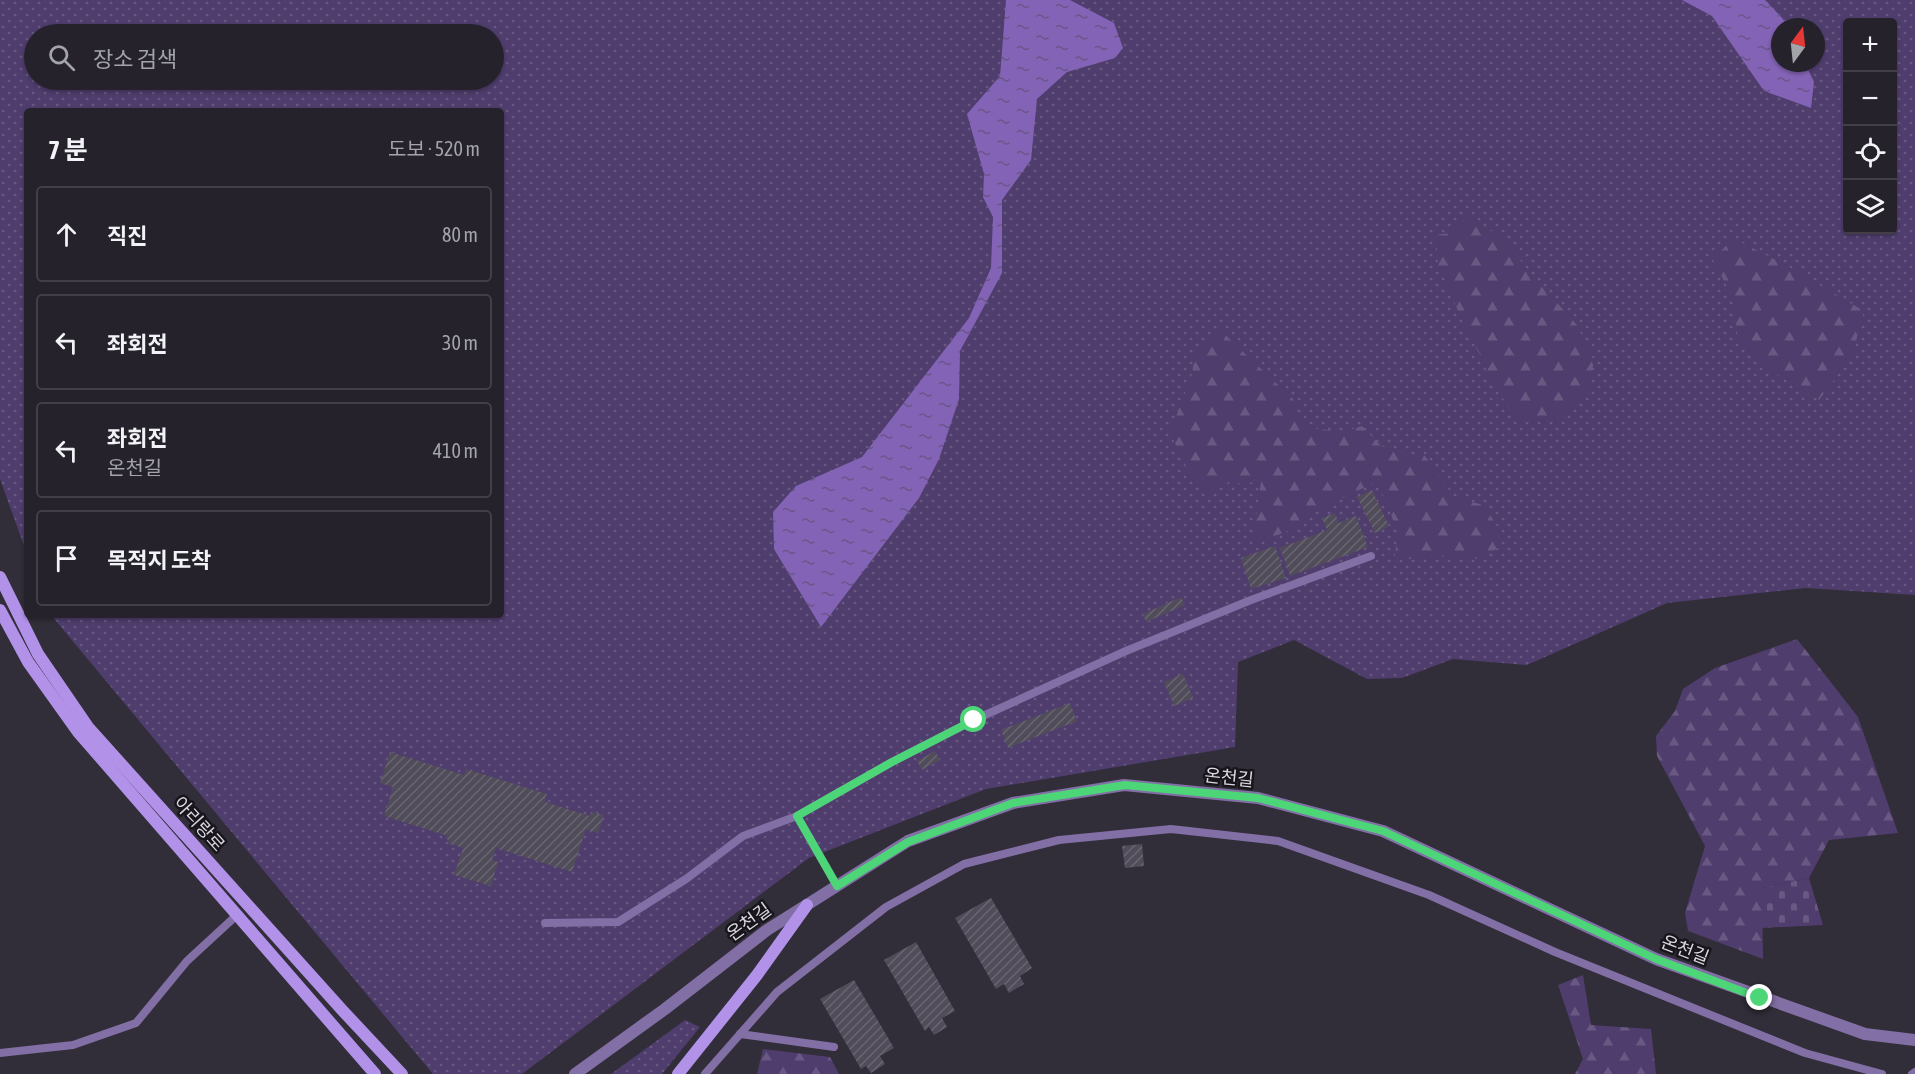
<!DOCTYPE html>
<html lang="ko">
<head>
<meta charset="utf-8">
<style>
	body { margin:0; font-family:"Asap Condensed","Noto Sans KR",sans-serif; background:#312f37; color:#f1f3f6 }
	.controls { position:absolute; right:18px; top:18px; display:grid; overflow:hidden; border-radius:6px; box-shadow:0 2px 4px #0004 }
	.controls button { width:54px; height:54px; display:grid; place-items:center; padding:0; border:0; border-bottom:2px solid #423f47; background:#25222b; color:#f1f3f6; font:30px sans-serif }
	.compass { position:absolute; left:1771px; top:18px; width:54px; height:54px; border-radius:50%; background:#25222b; box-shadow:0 2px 4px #0004; rotate:15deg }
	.stop { position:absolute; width:18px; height:18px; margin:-14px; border:4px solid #4cd677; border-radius:50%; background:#fff }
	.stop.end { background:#4cd677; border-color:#fff; box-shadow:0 2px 6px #0008 }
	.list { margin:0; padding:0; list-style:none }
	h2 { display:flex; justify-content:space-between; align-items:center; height:78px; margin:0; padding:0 24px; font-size:26px }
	h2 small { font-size:20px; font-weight:400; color:#a3a4a9 }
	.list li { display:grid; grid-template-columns:39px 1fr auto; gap:18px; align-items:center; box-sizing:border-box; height:96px; margin:0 12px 12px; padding:0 12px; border:2px solid #423f47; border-radius:6px }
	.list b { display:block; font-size:22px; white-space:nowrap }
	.list p { margin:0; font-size:20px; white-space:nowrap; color:#a3a4a9 }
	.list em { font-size:20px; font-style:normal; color:#a3a4a9 }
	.icon { flex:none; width:33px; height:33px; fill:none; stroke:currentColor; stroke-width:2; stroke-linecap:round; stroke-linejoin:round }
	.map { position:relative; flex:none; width:1915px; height:1074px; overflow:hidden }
	.search { position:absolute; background:#25222b; box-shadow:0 2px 4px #0004; left:24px; top:24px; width:480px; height:66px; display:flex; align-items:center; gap:15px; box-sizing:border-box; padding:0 21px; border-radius:33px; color:#a3a4a9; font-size:22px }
	.panel { position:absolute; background:#25222b; box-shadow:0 2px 4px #0004; left:24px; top:108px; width:480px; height:510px; border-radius:6px }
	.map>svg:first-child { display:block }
	.grass { fill:url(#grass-dots); fill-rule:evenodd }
	.forest { fill:url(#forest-firs) }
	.cemetery { fill:url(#cemetery-stones) }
	.water { fill:url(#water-ripples) }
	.building { fill:url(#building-hatch) }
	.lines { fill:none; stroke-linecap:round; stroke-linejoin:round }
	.service { stroke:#826fa5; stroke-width:8 }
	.tertiary { stroke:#826fa5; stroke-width:12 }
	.secondary { stroke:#b192e8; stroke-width:12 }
	.route { stroke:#4cd677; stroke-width:8 }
	.labels { text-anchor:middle; stroke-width:5; stroke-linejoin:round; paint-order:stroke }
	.street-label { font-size:18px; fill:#dbd8e0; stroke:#18161c }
</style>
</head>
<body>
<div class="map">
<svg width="1915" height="1074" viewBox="0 0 1915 1074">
	<defs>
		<pattern id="grass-dots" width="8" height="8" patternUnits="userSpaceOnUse" patternTransform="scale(1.5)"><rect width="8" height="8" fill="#4f3d6d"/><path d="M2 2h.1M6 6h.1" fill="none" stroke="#685882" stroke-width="1.8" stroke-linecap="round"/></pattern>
		<pattern id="forest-firs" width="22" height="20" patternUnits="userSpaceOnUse" patternTransform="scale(1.5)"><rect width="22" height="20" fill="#4f3d6d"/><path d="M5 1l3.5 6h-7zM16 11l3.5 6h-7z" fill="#685882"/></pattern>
		<pattern id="cemetery-stones" width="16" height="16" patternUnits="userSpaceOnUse" patternTransform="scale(1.5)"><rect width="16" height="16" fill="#4f3d6d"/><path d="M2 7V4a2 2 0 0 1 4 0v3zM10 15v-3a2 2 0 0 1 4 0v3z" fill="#685882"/></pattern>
		<pattern id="water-ripples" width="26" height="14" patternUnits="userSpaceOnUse" patternTransform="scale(1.5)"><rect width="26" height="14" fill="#8363b5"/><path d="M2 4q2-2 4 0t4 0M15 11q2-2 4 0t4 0" fill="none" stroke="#695587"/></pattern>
		<pattern id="building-hatch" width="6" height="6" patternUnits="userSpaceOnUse" patternTransform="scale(1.5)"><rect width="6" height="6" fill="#504c59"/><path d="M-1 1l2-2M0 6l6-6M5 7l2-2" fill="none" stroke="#696571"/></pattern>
	</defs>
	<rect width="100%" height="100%" fill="#312d39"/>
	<g class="grass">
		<path d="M0,0H1915V595L1806,588L1667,603L1527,665L1453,659L1402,678L1367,679L1294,640L1238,662L1235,747L986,789L809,858L522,1074H433L51,615H501V111H27V554L0,479ZM1848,22H1892V230H1848ZM1780,27H1816V63H1780ZM34,34H494V80H34Z"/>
		<path d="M685,1020L700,1027L662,1074H611Z"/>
	</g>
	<g class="forest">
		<path d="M1468,216L1504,239L1531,274L1577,325L1594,361L1586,398L1552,422H1521L1491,383L1482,358L1467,332L1438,264L1436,235L1450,233Z"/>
		<path d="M1733,238L1784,264L1864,311L1852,356L1819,400L1768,369L1738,339L1733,298L1713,260Z"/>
		<path d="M1219,329L1293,399L1303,427L1344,432L1362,426L1381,446L1407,454L1425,456L1455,498L1484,505L1498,528V548L1479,559L1438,555L1394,561L1398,532L1377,481L1314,513L1303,525L1252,545L1261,482L1226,484L1207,493L1188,470L1170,433L1192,374L1195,351Z"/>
		<path d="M1797,639L1858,717L1898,833L1829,840L1809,878L1762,888L1763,959L1688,931L1685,913L1705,846L1657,756L1656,736L1675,711L1683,689L1715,668Z"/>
		<path d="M1583,975L1591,1025L1651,1029L1656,1074H1575L1583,1059L1558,985Z"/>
		<path d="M763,1049L830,1057L839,1074H757Z"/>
	</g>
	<path class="cemetery" d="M1809,878L1823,925L1762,928V888Z"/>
	<g class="water">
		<path d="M1006,0H1070L1114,23L1123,48L1115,58L1067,72L1037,99L1031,160L1002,200V273L960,351L959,399L939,459L919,498L821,627L774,549L773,512L796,486L862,457L969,318L991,268L993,217L983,197L984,174L967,114L1000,76Z"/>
		<path d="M1682,0H1765L1783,19L1787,27H1780V63H1805L1814,82L1811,108L1764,91L1712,16Z"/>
	</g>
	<g class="building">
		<path d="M1372,490L1389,526L1375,533L1357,497Z"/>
		<path d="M1335,513L1339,523L1356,516L1368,547L1290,576L1280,548L1327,530L1322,518Z"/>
		<path d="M1275,546L1286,578L1251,589L1241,558Z"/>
		<path d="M1181,597L1185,605L1146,622L1143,614Z"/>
		<path d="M1183,674L1193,698L1174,706L1164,682Z"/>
		<path d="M1070,703L1077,721L1008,748L1001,730Z"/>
		<path d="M935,751L940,760L922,770L917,761Z"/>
		<path d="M390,752L464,775L466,769L547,794L545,802L590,816L591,812L604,815L598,833L586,829L572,872L496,848L492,860L498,862L491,886L454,875L463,848L450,844L445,835L384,816L393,787L380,783Z"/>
		<path d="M1142,844L1144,866L1125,868L1122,846Z"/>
		<path d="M991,898L1032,968L1020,976L1024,984L1009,993L1004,984L996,989L955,918Z"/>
		<path d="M916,942L955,1011L942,1018L947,1027L934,1035L929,1027L925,1031L884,960Z"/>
		<path d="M854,980L894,1048L880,1056L885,1064L871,1073L866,1066L861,1069L820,999Z"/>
	</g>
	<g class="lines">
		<g class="service">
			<path d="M797,816L892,762L974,720L1126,651L1251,600L1371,556"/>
			<path d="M545,923L618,922L686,879L743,836L797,816L837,886"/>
			<path d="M740,1034L834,1047"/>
			<path d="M0,1053L73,1045L136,1023L187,961L237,915"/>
			<path d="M705,1074L777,992L886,907L964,864L1059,840L1171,829L1278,841L1429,895L1555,952L1805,1053L1882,1074"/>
			<path d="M1912,1074L1915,1072"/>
		</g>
		<path class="tertiary" d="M575,1074L665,1009L767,930L908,841L1013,803L1124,785L1258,798L1383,831L1656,959L1865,1034L1915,1040"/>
		<g class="secondary">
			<path d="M0,577L38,654L88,727L343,1011L402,1074"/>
			<path d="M0,610L28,662L78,732L375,1074"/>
			<path d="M678,1074L757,975L807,905"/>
		</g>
	</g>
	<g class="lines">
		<path class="route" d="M974,720L892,762L797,816L837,886L908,842L1013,803L1125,785L1258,798L1383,831L1656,959L1760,998"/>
	</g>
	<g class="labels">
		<g class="street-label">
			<text transform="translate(1229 778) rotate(6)" y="6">온천길</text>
			<text transform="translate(199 824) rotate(48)" y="6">아리랑로</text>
			<text transform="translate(749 922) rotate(-36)" y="6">온천길</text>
			<text transform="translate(1685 950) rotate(21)" y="6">온천길</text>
		</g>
	</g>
</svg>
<div class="controls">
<button>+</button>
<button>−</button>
<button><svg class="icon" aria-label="locate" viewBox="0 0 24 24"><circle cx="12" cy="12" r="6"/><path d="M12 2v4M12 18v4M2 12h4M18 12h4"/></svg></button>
<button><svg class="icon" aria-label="layers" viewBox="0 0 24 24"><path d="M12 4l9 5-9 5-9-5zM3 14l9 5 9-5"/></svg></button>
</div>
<svg class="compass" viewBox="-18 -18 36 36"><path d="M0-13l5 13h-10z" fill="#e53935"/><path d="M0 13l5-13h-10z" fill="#a3a4a9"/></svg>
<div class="stop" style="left:974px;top:720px"></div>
<div class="stop end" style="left:1760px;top:998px"></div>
<div class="search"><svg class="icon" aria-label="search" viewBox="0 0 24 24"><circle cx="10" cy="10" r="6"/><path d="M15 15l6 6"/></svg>장소 검색</div>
<section class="panel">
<h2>7 분<small>도보 · 520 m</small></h2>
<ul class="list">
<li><svg class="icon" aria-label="ahead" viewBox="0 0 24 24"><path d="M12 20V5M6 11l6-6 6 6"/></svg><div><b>직진</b></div><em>80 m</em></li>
<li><svg class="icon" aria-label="left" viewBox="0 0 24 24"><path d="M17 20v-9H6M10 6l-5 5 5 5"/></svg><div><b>좌회전</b></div><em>30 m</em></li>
<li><svg class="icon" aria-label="left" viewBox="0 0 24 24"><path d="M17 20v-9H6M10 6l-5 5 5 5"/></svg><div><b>좌회전</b><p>온천길</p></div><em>410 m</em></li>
<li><svg class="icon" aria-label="arrive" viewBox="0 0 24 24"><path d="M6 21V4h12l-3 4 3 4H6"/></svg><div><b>목적지 도착</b></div></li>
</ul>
</section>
</div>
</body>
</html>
